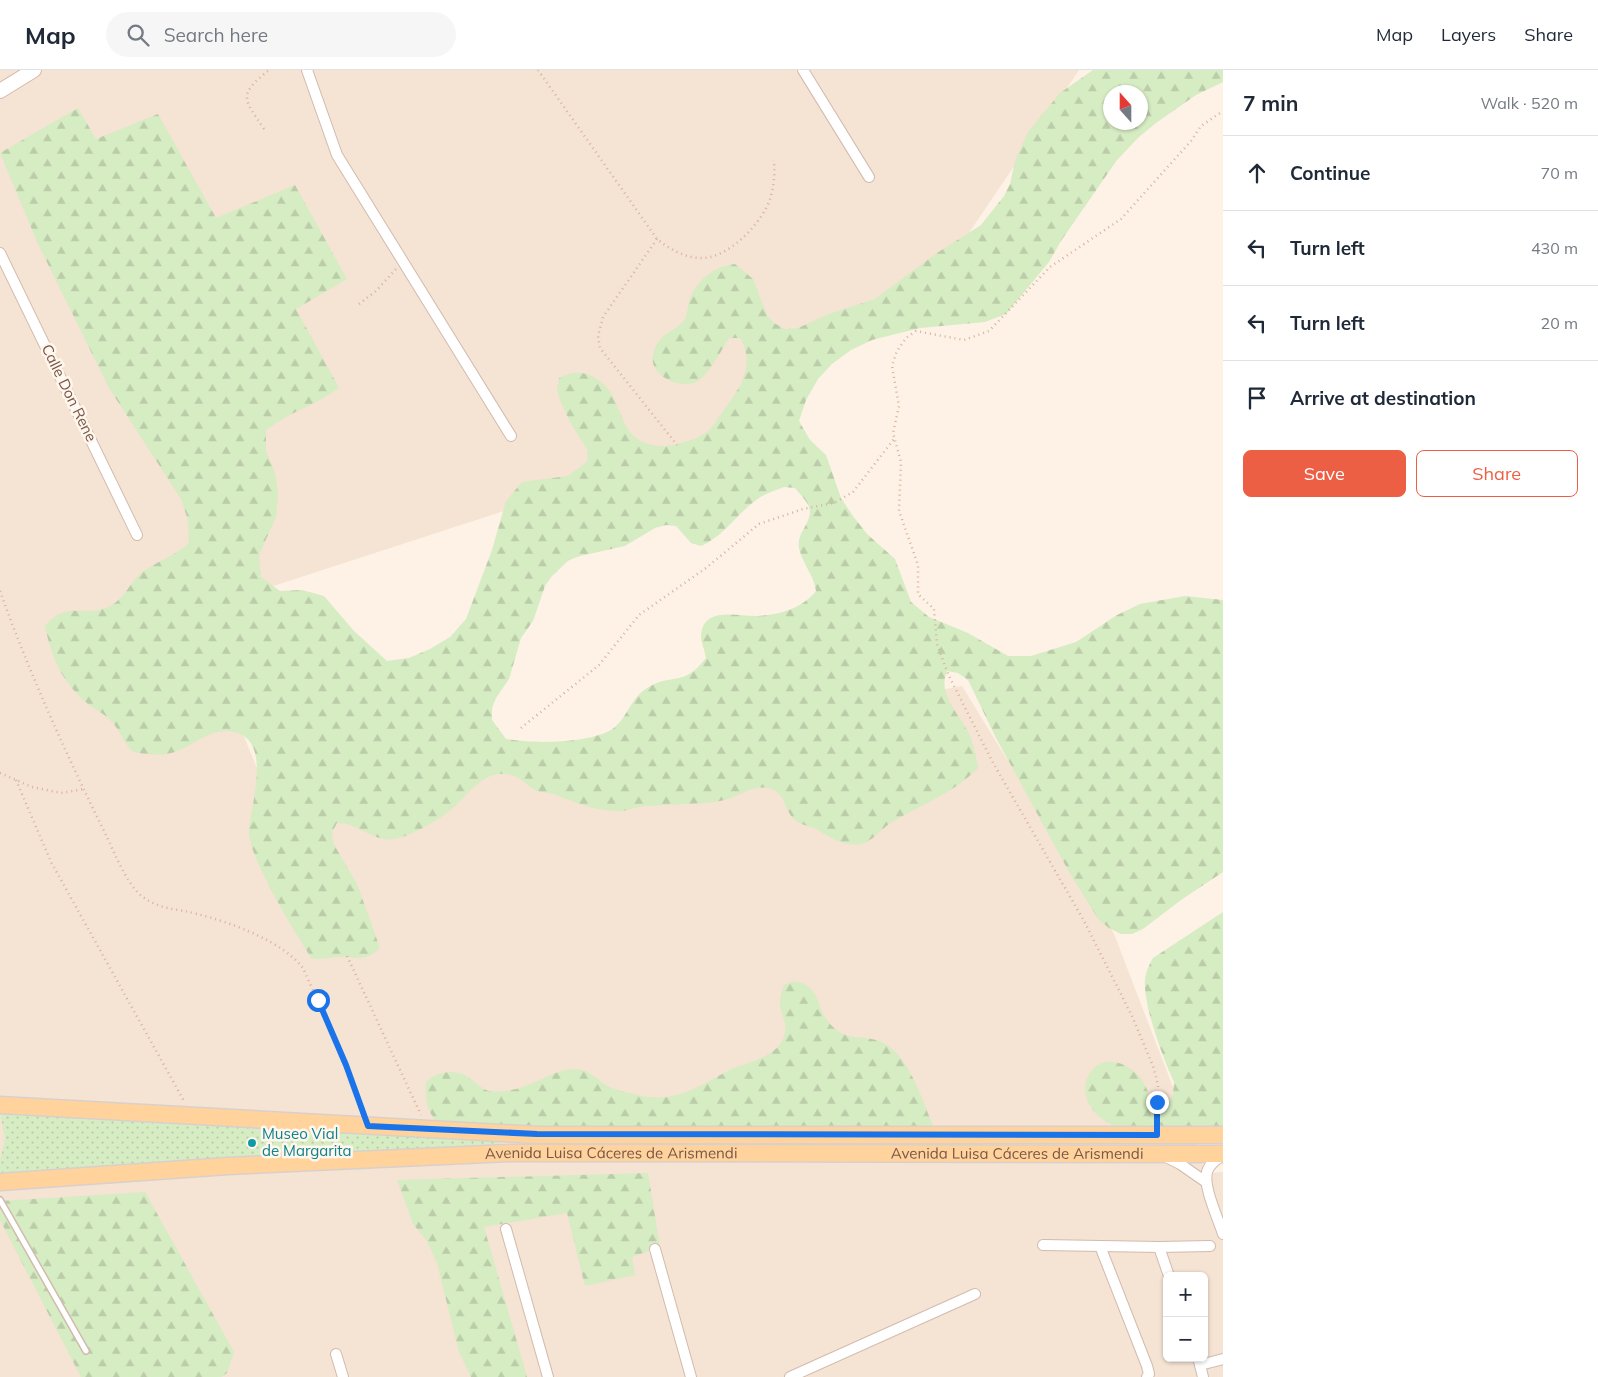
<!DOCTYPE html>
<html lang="en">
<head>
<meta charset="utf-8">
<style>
	body { margin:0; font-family:Mulish,sans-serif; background:#f6f6f7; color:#1f2937 }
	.controls { position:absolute; right:15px; bottom:15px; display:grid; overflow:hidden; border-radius:8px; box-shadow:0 1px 4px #0004 }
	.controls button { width:45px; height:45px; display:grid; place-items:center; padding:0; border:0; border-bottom:1px solid #e0e1e3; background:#fff; color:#1f2937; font:25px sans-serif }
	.compass { position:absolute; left:1103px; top:15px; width:45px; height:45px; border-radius:50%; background:#fff; box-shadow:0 1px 4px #0004; rotate:339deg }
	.stop { position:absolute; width:15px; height:15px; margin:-11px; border:4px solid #1a73e8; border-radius:50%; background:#fff }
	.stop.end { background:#1a73e8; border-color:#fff; box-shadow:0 1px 5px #0008 }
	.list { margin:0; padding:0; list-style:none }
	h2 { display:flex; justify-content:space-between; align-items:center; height:65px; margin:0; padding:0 20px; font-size:21px }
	h2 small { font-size:16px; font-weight:400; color:#747a83 }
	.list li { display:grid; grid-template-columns:32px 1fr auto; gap:15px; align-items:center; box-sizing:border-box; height:75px; padding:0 20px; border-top:1px solid #e0e1e3 }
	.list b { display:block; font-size:19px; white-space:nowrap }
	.list em { font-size:16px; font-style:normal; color:#747a83 }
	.actions { display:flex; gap:10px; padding:15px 20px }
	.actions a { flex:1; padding:11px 0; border:1px solid #ed5f45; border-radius:8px; text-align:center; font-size:18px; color:#ed5f45 }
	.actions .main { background:#ed5f45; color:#fff }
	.icon { flex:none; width:28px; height:28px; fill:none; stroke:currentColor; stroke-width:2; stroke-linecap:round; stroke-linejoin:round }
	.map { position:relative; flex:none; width:1223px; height:1307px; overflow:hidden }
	header { display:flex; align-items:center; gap:30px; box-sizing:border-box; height:70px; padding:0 25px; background:#fff; border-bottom:1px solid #e0e1e3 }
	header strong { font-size:24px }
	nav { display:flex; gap:28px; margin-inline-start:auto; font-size:18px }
	.search { width:350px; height:45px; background:#f6f6f7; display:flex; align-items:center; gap:12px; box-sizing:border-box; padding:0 18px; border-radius:28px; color:#747a83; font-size:19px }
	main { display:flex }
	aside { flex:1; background:#fff }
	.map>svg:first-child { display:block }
	.residential { fill:#f5e3d3; fill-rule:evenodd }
	.grass { fill:url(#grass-dots) }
	.forest { fill:url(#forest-firs); fill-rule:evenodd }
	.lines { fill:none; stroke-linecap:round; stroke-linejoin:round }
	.lane-casing { stroke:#d2bbad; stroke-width:8 }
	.street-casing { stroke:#d2bbad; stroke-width:12 }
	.secondary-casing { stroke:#d5baab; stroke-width:16 }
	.primary-casing { stroke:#d9d0cc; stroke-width:19 }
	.path { stroke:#d9b19e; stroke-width:2.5; stroke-dasharray:1 4; stroke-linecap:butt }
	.lane { stroke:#fff; stroke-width:5 }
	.street { stroke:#fff; stroke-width:10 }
	.secondary { stroke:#fff; stroke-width:14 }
	.primary { stroke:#ffd39b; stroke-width:16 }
	.route { stroke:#1a73e8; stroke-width:6 }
	.culture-dot { fill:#0f9aa8; stroke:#fff6ec; stroke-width:2 }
	.labels { text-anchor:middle; stroke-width:5; stroke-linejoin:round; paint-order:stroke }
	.street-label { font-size:15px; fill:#785649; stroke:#fff6ec }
	.culture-label { font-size:15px; fill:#0d838f; stroke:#fff6ec; text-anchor:start }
</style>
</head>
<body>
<header>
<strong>Map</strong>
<div class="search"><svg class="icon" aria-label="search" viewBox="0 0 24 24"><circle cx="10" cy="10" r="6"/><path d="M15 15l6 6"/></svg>Search here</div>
<nav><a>Map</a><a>Layers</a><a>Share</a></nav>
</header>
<main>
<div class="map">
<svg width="1223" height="1307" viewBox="0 0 1223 1307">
	<defs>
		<pattern id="grass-dots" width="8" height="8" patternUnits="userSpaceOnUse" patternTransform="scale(1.25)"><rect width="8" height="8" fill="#d6ecc3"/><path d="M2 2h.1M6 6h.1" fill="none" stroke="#bbcca9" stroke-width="1.8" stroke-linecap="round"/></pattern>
		<pattern id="forest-firs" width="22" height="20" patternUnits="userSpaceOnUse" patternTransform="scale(1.25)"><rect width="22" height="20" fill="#d6ecc3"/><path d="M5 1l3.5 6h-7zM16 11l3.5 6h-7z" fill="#bbcca9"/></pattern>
	</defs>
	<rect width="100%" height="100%" fill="#fdf2e5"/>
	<path class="residential" d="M0,0H1079L962,173L719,371L193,542L263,713L509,703L962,616L1114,864L1206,1103L1223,1102V1307H0ZM1167,1206H1204V1288H1167Z"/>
	<path class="grass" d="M0,1043L500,1071V1075L0,1103V1091L5,1069Z"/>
	<g class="forest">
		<path d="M1093,0H1223V12L1196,25L1156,53L1139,67L1117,90L1061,171L1049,192L1006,244L985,252L920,258L872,270L851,280L832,294L818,309L806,330L799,351L810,370L826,385L841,428L853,446L867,464L895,489L911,532L929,547L968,563L1008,586H1031L1076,572L1117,545L1140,534L1185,526L1223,530V802L1181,830L1143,859L1132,864H1121L1109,858L1099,850L1069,802L996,668L968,610L958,603L947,601C937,625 959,643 969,664C974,675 976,686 978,698C953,724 919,735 889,754C879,761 873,771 861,774C843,777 830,767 816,759C810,756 800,755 795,750C783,740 786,720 767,718C750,715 736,729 720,731C696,735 669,734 645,736C634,737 626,742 615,741C592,740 574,732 554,724C548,722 541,723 535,720C526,716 521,705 506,704C480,701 466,729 448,742C433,753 413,765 394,769C375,773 357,752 337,753L332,762L333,773L357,814L380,878C363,894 356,885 336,887C328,888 321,889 312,889C296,864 250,790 249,763C249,739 274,672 235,662C210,656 194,677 171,683C159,686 145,684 133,682C123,672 119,657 108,648C104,644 98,641 92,637C64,616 52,590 45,556C67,530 83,548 108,537C124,530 129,514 140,504C155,492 175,486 189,473L188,450L181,429L109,318L38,174L0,83L78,38L96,69L158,44L216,148L295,115L347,209L296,239L339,318C316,335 289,342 266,360V381L275,403L278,424L276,447L259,485L261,507L280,521L302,520L324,526L354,561L387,591L409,588L430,579L450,567L466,549L492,480L506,431L522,412L568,406L587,392L588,381L570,352L560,330L557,320L559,308C576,298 595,303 608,319C625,342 620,371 658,376C669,378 700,369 708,361C714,356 719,346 724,340C740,318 756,295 740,268H729C722,279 707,309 694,313C677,318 649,305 653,285C657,262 677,262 685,249C688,243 688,233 691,226C699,208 716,196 735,194L753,209L767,245L774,253L785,259L798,258L829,244L875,229L937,183L981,155L1004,126L1010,114L1015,91L1028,62L1060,23ZM1110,22H1140V52H1110ZM784,417L795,418C799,423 807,431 809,437C814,452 796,462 799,478C802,493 814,505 816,521C803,538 779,545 758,546C739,547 703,535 701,566C701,572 705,581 706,588C683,618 673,602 647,618C631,628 628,646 615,657C595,674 531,674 506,669L492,650V638L496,628L509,609L521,568L533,551L545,516L552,506L569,490L580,486L625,476L655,458L666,455L676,456L691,473L701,476C724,466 736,445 755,431C763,424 774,421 784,417Z"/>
		<path d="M1223,842V1056L1119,1058C1055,1033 1094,963 1138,1005C1146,1013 1148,1026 1156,1034H1168L1173,1024L1174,1012C1163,988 1143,935 1145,910C1146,901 1149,895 1153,888Z"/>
		<path d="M794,911C822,916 815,938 831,955C846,971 858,965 876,970C909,979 922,1032 935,1060L441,1056C427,1044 425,1030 426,1012C438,1001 456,998 471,1009C476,1013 483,1020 489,1021C525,1026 551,997 577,999C590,1000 596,1009 606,1015C616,1021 631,1023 642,1026C676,1032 696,1018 724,1003C743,992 779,990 785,963C787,954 783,948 781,941C779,931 781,923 784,915Z"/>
		<path d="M648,1103L660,1177L632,1187L635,1205L585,1216L567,1143L484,1157L527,1307H471L459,1282L437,1193L427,1171L413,1154L397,1110Z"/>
		<path d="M145,1122L234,1282L227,1303L221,1307H81L0,1150V1131Z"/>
	</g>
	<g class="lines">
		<g class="lane-casing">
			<path id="lane" d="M0,1130L86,1281"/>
		</g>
		<g class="street-casing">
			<g id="street">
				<path d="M307,0L337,85L511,366"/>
				<path d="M803,0L869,107"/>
				<path d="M0,183L137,465"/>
				<path d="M1223,1085C1217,1089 1209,1094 1207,1102C1203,1117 1218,1148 1223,1164"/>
				<path d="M1164,1086L1180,1094L1206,1112"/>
				<path d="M506,1159L548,1307"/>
				<path d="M1043,1175L1159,1177L1169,1206"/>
				<path d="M1100,1176L1147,1296L1149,1304L1147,1307"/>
				<path d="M1159,1177L1210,1176"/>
				<path d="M655,1179L691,1307"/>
				<path d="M336,1284L343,1307"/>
				<path d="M1198,1288L1200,1295L1223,1289"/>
				<path d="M1200,1295L1203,1307"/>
				<path d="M790,1307L975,1224"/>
			</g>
		</g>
		<g class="secondary-casing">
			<path id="secondary" d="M0,21L34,0"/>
		</g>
		<g class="primary-casing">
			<g id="primary">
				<path d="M0,1035L537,1065H1223"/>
				<path id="s1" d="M0,1112L228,1096L509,1083L1223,1084"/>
			</g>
		</g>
		<g class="path">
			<path d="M538,0L657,169C669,179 684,187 699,188C728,190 762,153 770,129C774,116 775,104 774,90"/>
			<path d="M264,59C243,28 238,25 269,0"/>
			<path d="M657,169L603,247L598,266L600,278L677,375"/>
			<path d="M359,234L376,221L396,199"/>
			<path d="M0,521C30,605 67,686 106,765C114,782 128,817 143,827C163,841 176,838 197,844C230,852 282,871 303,898L346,995L363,1043"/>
			<path d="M521,658L599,595L639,545L706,498L759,454L803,439L834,433L853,422L894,369"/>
			<path d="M0,703L32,717L61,723L84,719"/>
			<path d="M16,710L51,792L184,1031"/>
			<path d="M347,886L421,1045"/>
			<path d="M1157,1052L1158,1015L1153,996L1132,946L1084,851L992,691L948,604L937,574L934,539L918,524V495L899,441L901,392L893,363L899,336L892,296L897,281L906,268L916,261L964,270L989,261L1050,197L1121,149L1191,71L1201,56L1223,41"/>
		</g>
		<use href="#lane" class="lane"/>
		<use href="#street" class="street"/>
		<use href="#secondary" class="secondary"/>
		<use href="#primary" class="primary"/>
	</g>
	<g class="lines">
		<path class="route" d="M318,930L346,995L368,1056L537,1064L1157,1065V1032"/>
	</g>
	<circle class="culture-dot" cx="252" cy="1073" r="5"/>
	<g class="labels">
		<g class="street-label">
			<text transform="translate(69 323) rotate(64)" y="5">Calle Don Rene</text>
			<text dy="5" stroke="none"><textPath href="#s1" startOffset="612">Avenida Luisa Cáceres de Arismendi</textPath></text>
			<text dy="5" stroke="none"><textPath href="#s1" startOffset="1018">Avenida Luisa Cáceres de Arismendi</textPath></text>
		</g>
		<g class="culture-label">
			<text x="262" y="1069">Museo Vial<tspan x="262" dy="17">de Margarita</tspan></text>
		</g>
	</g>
</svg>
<div class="controls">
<button>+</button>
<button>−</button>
</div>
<svg class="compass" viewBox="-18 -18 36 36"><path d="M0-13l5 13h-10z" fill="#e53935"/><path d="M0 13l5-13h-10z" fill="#747a83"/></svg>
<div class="stop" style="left:318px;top:930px"></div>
<div class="stop end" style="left:1157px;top:1032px"></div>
</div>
<aside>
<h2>7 min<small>Walk · 520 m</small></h2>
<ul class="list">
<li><svg class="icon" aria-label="ahead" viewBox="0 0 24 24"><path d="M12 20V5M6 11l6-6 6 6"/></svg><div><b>Continue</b></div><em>70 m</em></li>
<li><svg class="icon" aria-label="left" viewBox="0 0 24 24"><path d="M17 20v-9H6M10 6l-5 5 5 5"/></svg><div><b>Turn left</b></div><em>430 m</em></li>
<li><svg class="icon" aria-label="left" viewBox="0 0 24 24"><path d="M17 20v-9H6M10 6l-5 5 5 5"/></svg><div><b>Turn left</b></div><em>20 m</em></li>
<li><svg class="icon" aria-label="arrive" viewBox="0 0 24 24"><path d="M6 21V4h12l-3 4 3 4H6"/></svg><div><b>Arrive at destination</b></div></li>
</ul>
<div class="actions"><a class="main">Save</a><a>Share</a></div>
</aside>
</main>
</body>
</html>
